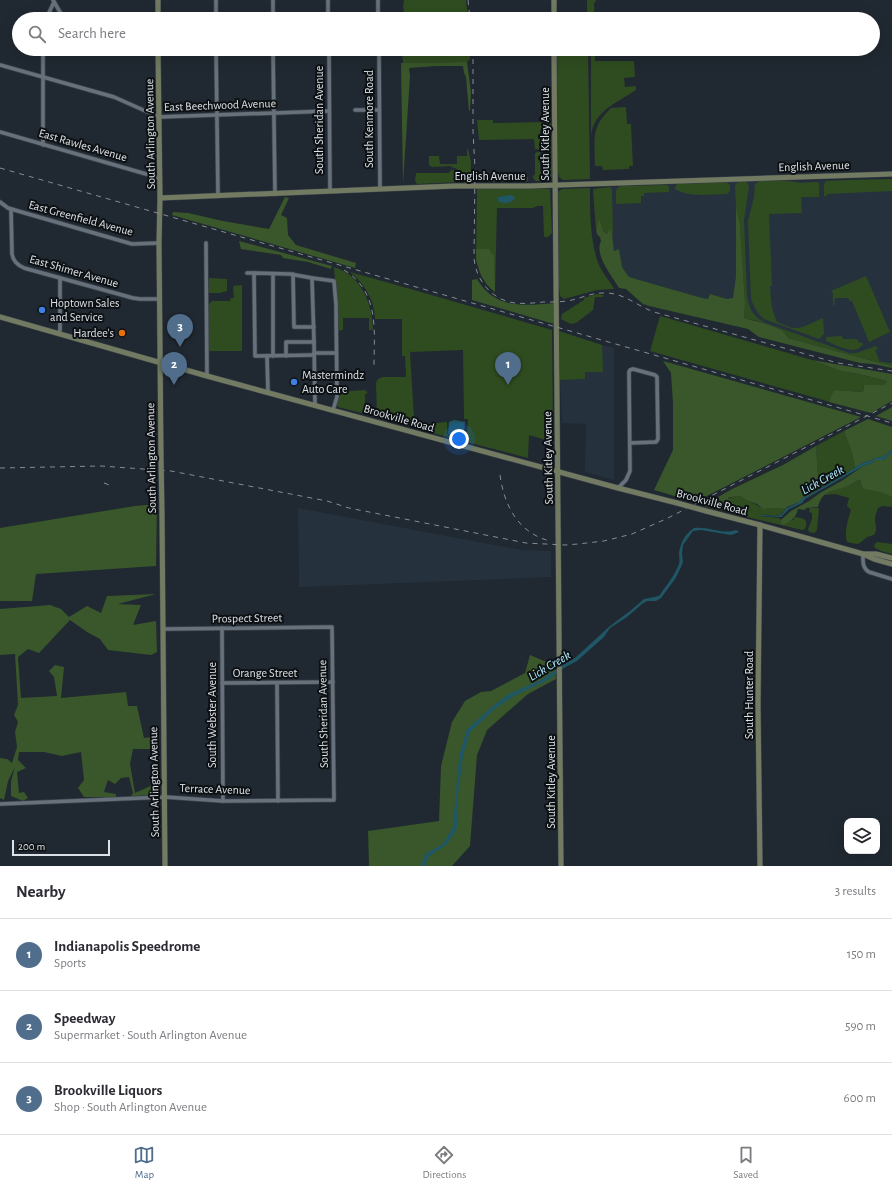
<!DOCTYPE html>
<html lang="en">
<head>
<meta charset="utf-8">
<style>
	body { margin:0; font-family:"Alegreya Sans",sans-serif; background:#f2f2f3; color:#2b2b33 }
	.controls { position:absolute; right:12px; bottom:12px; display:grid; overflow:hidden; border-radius:8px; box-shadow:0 4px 16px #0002 }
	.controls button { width:36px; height:36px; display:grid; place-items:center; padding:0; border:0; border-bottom:1px solid #e1e1e2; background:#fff; color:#2b2b33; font:20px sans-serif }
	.scale { position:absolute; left:12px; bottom:10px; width:98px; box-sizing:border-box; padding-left:4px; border:2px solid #dde2e8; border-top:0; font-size:11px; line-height:14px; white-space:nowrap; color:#dde2e8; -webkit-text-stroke:3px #0d1114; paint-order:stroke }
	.you { position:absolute; left:459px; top:439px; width:14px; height:14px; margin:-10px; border:3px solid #fff; border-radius:50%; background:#1a73e8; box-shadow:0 0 0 6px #1a73e833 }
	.badge { display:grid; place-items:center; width:26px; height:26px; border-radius:50%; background:#506d8c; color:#fff; font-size:13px; font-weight:700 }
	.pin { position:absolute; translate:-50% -33px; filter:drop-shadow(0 1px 2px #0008) }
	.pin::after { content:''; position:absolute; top:21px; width:14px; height:12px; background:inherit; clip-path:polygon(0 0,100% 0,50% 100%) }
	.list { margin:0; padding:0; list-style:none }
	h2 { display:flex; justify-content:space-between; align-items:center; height:52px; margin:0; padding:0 16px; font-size:17px }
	h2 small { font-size:13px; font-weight:400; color:#7c7c81 }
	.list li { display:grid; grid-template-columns:26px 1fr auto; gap:12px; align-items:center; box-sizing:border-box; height:72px; padding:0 16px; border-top:1px solid #e1e1e2 }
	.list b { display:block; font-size:15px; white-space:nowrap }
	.list p { margin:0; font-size:13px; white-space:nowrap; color:#7c7c81 }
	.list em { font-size:13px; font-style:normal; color:#7c7c81 }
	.icon { flex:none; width:22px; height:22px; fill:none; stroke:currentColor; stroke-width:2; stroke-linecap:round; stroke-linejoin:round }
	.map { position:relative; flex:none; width:892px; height:866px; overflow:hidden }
	.search { position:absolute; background:#fff; box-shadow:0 4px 16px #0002; left:12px; right:12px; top:12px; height:44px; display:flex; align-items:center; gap:10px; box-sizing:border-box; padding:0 14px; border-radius:22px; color:#7c7c81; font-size:15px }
	.sheet { height:268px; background:#fff }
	nav { display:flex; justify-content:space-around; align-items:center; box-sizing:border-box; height:56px; border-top:1px solid #e1e1e2; background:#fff; font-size:11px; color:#7c7c81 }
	nav a { display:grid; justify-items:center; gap:2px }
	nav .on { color:#506d8c }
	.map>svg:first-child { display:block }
	.built { fill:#25323e }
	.green { fill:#2f4c20 }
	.forest { fill:#39572a }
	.water { fill:#1f5766 }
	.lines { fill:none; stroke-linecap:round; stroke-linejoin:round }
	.street-casing { stroke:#3c434b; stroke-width:5 }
	.secondary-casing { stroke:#3c434b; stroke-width:6 }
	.street { stroke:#67717b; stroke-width:3.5 }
	.secondary { stroke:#727a62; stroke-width:5 }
	.rail { stroke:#868c94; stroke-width:1; stroke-dasharray:5 5; stroke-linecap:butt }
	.secondary-bridge-casing { stroke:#3c434b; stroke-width:6; stroke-linecap:butt }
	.secondary-bridge { stroke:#727a62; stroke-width:5 }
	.shop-dot { fill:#3f7fe0; stroke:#0d1114; stroke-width:1.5 }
	.food-dot { fill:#e8710a; stroke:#0d1114; stroke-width:1.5 }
	.labels { text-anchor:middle; stroke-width:4; stroke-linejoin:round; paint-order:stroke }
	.street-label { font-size:12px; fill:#dde2e8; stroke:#0d1114 }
	.poi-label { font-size:12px; fill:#dde2e8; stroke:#0d1114; text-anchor:start }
	.water-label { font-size:13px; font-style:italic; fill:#b0ebfd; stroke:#0d1114 }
</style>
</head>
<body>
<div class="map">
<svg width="892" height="866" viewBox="0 0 892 866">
	<rect width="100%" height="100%" fill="#202831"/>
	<g class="built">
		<path d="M892,179V366L788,338L757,321L727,299L710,294L708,299L702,298L629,277L622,267L619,250L614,251L612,234L609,187L731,182Z"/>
		<path d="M602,345L614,348V480L585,472L586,424L562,423L560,380L585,379V372H602Z"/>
		<path d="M298,508L505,547L523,550L551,551V577L299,587Z"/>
	</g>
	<g class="green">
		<path d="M404,0H466L468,19H405L403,6Z"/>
		<path d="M587,0H596L594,4L595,19H587Z"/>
		<path d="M402,49H469L470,59L467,62L403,63Z"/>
		<path d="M557,49H588L590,179L563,180L559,177L558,172Z"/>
		<path d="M591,49H595V61H634L635,77L624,78L625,87L636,86V90C617,103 594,110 591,136Z"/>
		<path d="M626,107L627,124H631L633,166H629V169L603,170L602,166H595C595,140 590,128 611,108Z"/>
		<path d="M477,120H493V123L551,122L552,129L549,131L548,129L540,130V150L535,149L534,139L479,140Z"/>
		<path d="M549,135H551L552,137L553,176L549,181H536L533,178V176L535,174V153L540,151V172H549Z"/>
		<path d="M467,149H468L471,162V183H464C460,175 462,169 451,167V166L432,167L429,165V156H439L440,164H457V156H467Z"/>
		<path d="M451,170C457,170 459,173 460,179L459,182L417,184L415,180L416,173H449Z"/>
		<path d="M492,174H523L528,177V181L488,182L487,179Z"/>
		<path d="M892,179V191L827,194V196H824V184L826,181L847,180Z"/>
		<path d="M759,181H788L800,183L816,182L819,183V197H801L802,213L769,214L772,286H770C771,300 771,309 777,322L792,328H797L803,327L823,318L824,334L819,339L764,319C757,313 754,307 751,299L748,221L754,197L755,184Z"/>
		<path d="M726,182L730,185V191L727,194C710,194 690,198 675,189V187L677,184Z"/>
		<path d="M739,182H747L749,186L744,220L747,296C749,309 754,318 766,323L849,353H856L876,346L878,349L875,350L880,362C885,361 887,364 892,363V366L884,364L788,338C786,335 784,332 781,330C771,324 755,320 744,318L745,303L740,225L736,206L735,186L737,183Z"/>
		<path d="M667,185L669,187V192L644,193V196H641V203L616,204V191L618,187L620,186Z"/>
		<path d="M477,187L550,189L552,233L548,237H544L543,206H537L533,208H497L495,292L487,285L482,277L476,261Z"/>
		<path d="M609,187L612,189L613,235L612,234L610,229L607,234L603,231L599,219L596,231L593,189Z"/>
		<path d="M590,188C590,212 590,243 599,265C603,274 610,281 614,289L597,290L564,299L560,296L559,288L558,192L562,189Z"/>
		<path d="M334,267C362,276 372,303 373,330H369V318H343V330L337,331V301Z"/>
		<path d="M350,272L407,288L552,330L553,442L529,435L528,458L425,431L423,428L425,424L447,422V433L449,436L465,440L467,437L468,419H464L463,350L410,352L414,418L411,426H409L377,417L376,383L378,379L383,377H406L405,356H402V319H375C375,301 364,283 350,272Z"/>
		<path d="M866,276L890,332L869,342L852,301H850L848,298H835L834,306L833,305V293L831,291Z"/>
		<path d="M209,278L227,279V291L220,293H208Z"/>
		<path d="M242,285V351H209L208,305L212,301H230L231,298H234L233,286Z"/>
		<path d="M597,294L603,295V297H595L593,310L576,323L571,324L561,319L562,314L584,300V298Z"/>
		<path d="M660,316L812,360L840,371L859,374L887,381L884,385H864L863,392L834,390L830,402L650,351Z"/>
		<path d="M559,331L602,345L603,372H585V379L560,380Z"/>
		<path d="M842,336L843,339H857L859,343L861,342L863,344C856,357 836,345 826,341V337Z"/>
		<path d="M365,390L368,393L365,394V409H368V413L366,414L338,407L336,404L338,392Z"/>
		<path d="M844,431L852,453L855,468L819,489L816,446Z"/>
		<path d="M860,480L863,489L880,492L892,497V507L883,506L878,508C877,512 875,515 875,519C875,525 878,529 874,535L867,537L860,543L857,544L847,542C844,533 848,519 851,510L847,506L849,498L835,494L825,495L828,492L849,485Z"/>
		<path d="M740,496C748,501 756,504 763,509L774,508L786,509C776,521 774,513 761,515L760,516L779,518L781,520L780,523L793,520L795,517C804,518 809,519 805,529L802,530L710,508L718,504L722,505C729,497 730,497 740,496Z"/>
		<path d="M810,508H819L817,530L814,533L809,532L808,529L812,519V513L809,512Z"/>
		<path d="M877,542L892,544V554L881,551L874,547L875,544Z"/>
	</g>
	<g class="forest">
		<path d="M467,62L471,92L470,111H469L466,77L464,73L463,66H436L409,68L410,76L403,184L401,63Z"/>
		<path d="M285,197L289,198L281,215L287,218L288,235L296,245L356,263L355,268L172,215L173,212L188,213L223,221L269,229Z"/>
		<path d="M736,206L740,225L745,303L744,318C755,321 771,324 781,330C784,332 786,335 788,338L884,364L892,366V368L873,364L860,363L759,337L748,329L649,306L643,304L626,289L619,288C612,276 594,255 601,241L600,237C593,233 598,225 599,218L603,231L607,234L610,228L612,234L614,251L619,249L622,267L629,277L702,298L708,299L710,294L727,299L733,298L736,277Z"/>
		<path d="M239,241L332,266L331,269L308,262L283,258L281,255L241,249Z"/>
		<path d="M476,249H489L491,253L494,255L495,292C481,281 476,266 476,249Z"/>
		<path d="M477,279C495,309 523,306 554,303V324L472,300V280Z"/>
		<path d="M812,360L892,374V401L871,413L829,402L834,390L863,392L864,385H884L887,381L859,374L840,371Z"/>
		<path d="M663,361L861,417L695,502L654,490L673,450V404L671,373Z"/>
		<path d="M892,407V421L876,416Z"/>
		<path d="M868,419L892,427V449L887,454L881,457L876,458L870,461L862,463L855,468L852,453L844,431Z"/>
		<path d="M816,446L819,489L808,496L802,498L800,502L787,507L786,509L774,508L763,509L757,504L748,501L740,496L731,497L728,498L730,501V504H718L710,508L703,506L706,502L718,497L734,488L783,465Z"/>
		<path d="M892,452V497L880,492L863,489L860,480C856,481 852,484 848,486C834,491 822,490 818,507L806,508L805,510L798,509C796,518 791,521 783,525L780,523L781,520L791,511L809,501L820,493L843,480L863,466L872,463L875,460H883Z"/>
		<path d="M157,504L156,566L36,574L32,601H0V528L135,506Z"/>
		<path d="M156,594L118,604L141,605L133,625L156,621L157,652L151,655L108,650L100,639L87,632L70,620L39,653L28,649L18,657L21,698L57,696L54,677L49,671L55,665L64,667L61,698L126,692L128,706H137L144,738L151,737L152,730H157L156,749H133L130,764L135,793L153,785L159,784L160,795L131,796L133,793L129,777L121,778L115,784L108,780L104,792L116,794V797H84L78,788L84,780L81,752L62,756L44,752H19L18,760L26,768L17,772L19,793L24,792L28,798L23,801L11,796V781L15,767L8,781L4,800L0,798V758L7,759L12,763L17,747L15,732L18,722L14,715L18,705L15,654L0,655V609L50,605L61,609L69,617L87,606L101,613L107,596Z"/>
		<path d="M530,655L544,661H554L556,679L528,694L487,730L477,755L470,846L452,866H369L368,831L439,821L441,766L452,722L465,701L481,692L491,691L525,673Z"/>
	</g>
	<g class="water">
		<path d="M511,195L515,197C513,204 503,204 498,201V197Z"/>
		<path d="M454,420L465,422L464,433L462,438L448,434L449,422Z"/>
		<path d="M892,449V452L883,460H875L872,463L863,466L805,499L802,503L789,509L781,517L761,516V515L778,516L782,514L787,508L800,502L802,498L808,496L855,468L862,463L870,461L876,458L881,457L887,454Z"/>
		<path d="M694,528C709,526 722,535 736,530L739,532L731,535L701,530L693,531L683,545L682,554L683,562L681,567L675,579L661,598L656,601H647L642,604L627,617L610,628L604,637L577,661L564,668L548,680L514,696L496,708L470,732L463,756L458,794L457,826L456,831L446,845L428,857L425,866H421L425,854L443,844L453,827L458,767L460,753L467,729L493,706L509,694L541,680L566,663L575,658L610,626L630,611L644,599L659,596C666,586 675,575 679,564C680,560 679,557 679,554C680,543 685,534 694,528Z"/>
	</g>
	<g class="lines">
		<g class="street-casing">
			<g id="street">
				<path d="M53,0L60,12L67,19"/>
				<path d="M216,0V19"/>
				<path d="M328,0V19"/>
				<path d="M378,0V19"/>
				<path d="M46,19L54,2"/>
				<path d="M273,19V0"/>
				<path d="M43,49V145"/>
				<path d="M216,49L218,196"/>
				<path d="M273,49L275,194"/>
				<path d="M329,49L330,191"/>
				<path d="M379,49L380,189"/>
				<path d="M0,65L114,97L159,117L329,111"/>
				<path d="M355,110H379"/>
				<path d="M0,132L160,178"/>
				<path d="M0,202L8,208L18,211L132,244L159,243"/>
				<path d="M11,209L12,254C13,261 17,265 24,268L133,298L140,299H159"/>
				<path d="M206,243L207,376"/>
				<path d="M247,273H254"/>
				<path d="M273,274V356"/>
				<path d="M293,274L294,327H314"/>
				<path d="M312,278L314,342L315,405"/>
				<path d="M59,334L60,330V278"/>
				<path d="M314,353H336"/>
				<path d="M314,355L255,356L254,273L290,274L312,278L334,281L336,304L337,397L333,410"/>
				<path d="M267,356L268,392"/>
				<path d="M286,356V342H314"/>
				<path d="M618,488L626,480L630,471L629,372L630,370L633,369L655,375L657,377L658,439L656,442L630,443"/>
				<path d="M863,554C863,561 862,568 869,572L892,579"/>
				<path d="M222,628L223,801"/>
				<path d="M222,683L333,682"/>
				<path d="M277,683L278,801"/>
				<path d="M0,804L165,797L223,801L334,800L332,627L163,629"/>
			</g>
		</g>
		<g class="secondary-casing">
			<g id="secondary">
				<path d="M158,0V19"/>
				<path d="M554,0V19"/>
				<path d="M158,49L160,198L159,243L161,456"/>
				<path d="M554,49L561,866"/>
				<path d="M160,198L454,186H529L892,174"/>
				<path d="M0,317L207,376L618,488L677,503"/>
				<path d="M706,511L760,525L863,554L874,559L892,564"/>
				<path d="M162,514L165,866"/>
				<path d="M760,525L758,704L760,866"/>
				<path d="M864,554H876L892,558"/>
			</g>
		</g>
		<use href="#street" class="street"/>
		<use href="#secondary" class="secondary"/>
		<g class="rail">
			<path d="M468,0L470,19"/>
			<path d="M473,49V131L475,169L474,258C476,281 492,300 515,303C524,304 534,303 543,302C551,302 559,302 567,301C580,299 592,292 606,293C624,293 637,306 654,312L838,363L892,371"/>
			<path d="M0,168L892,423"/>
			<path d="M344,270C380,292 374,331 374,367"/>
			<path d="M0,468L101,466L171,471L327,501L349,508L526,543L565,545L578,544L604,541L632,534L666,519L892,403"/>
			<path d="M500,475C504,505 518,533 550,541"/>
			<path d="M104,483L112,486"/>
		</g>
		<g class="secondary-bridge-casing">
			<g id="secondary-bridge">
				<path d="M161,456L162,514"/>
				<path d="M677,503L706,511"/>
			</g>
		</g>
		<use href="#secondary-bridge" class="secondary-bridge"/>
	</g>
	<g class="shop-dot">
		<circle cx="42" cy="310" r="4"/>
		<circle cx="294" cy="382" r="4"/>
	</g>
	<circle class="food-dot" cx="122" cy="333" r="4"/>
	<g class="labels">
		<g class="street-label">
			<text transform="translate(220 105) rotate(-2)" y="4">East Beechwood Avenue</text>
			<text transform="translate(369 119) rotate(-90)" y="4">South Kenmore Road</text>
			<text transform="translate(319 120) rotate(-90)" y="4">South Sheridan Avenue</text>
			<text transform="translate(150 134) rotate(-91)" y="4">South Arlington Avenue</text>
			<text transform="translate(545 134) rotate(-90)" y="4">South Kitley Avenue</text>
			<text transform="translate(83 145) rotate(16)" y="4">East Rawles Avenue</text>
			<text transform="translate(814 166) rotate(-2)" y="4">English Avenue</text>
			<text x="490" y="180">English Avenue</text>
			<text transform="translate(81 218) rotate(15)" y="4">East Greenfield Avenue</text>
			<text transform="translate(74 271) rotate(16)" y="4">East Shimer Avenue</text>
			<text transform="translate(399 418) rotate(16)" y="4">Brookville Road</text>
			<text transform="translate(151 458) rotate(-91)" y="4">South Arlington Avenue</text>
			<text transform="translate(548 458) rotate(-91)" y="4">South Kitley Avenue</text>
			<text transform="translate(712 502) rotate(15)" y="4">Brookville Road</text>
			<text transform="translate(247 618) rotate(-1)" y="4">Prospect Street</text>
			<text x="265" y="677">Orange Street</text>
			<text transform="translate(749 695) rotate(-90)" y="4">South Hunter Road</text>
			<text transform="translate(323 714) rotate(-91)" y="4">South Sheridan Avenue</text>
			<text transform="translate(212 715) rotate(-90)" y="4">South Webster Avenue</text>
			<text transform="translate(154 782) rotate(-91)" y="4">South Arlington Avenue</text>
			<text transform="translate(551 782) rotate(-90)" y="4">South Kitley Avenue</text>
			<text transform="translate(215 789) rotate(2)" y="4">Terrace Avenue</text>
		</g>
		<g class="poi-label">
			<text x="50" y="307">Hoptown Sales<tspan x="50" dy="14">and Service</tspan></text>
			<text x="114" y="337" text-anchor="end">Hardee's</text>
			<text x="302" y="379">Mastermindz<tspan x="302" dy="14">Auto Care</tspan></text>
		</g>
		<g class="water-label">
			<text transform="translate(822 479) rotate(-29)" y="5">Lick Creek</text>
			<text transform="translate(549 665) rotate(-31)" y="5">Lick Creek</text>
		</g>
	</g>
</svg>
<div class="controls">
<button><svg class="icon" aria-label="layers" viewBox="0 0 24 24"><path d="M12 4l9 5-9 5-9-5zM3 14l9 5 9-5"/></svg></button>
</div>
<div class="scale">200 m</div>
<div class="you"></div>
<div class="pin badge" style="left:508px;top:385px">1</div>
<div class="pin badge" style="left:174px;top:385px">2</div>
<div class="pin badge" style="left:180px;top:347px">3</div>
<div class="search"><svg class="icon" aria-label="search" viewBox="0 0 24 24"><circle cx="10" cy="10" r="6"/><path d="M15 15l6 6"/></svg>Search here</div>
</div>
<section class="sheet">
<h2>Nearby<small>3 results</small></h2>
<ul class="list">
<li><span class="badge">1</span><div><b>Indianapolis Speedrome</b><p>Sports</p></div><em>150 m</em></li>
<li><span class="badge">2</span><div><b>Speedway</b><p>Supermarket · South Arlington Avenue</p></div><em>590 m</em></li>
<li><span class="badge">3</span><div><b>Brookville Liquors</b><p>Shop · South Arlington Avenue</p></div><em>600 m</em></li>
</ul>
</section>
<nav>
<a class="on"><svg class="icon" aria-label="map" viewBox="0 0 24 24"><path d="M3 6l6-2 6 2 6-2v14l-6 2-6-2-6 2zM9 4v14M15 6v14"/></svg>Map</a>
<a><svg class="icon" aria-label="directions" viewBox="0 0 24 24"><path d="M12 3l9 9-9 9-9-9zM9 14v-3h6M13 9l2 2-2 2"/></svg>Directions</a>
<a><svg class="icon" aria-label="saved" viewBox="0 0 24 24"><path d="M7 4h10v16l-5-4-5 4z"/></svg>Saved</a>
</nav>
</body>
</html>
